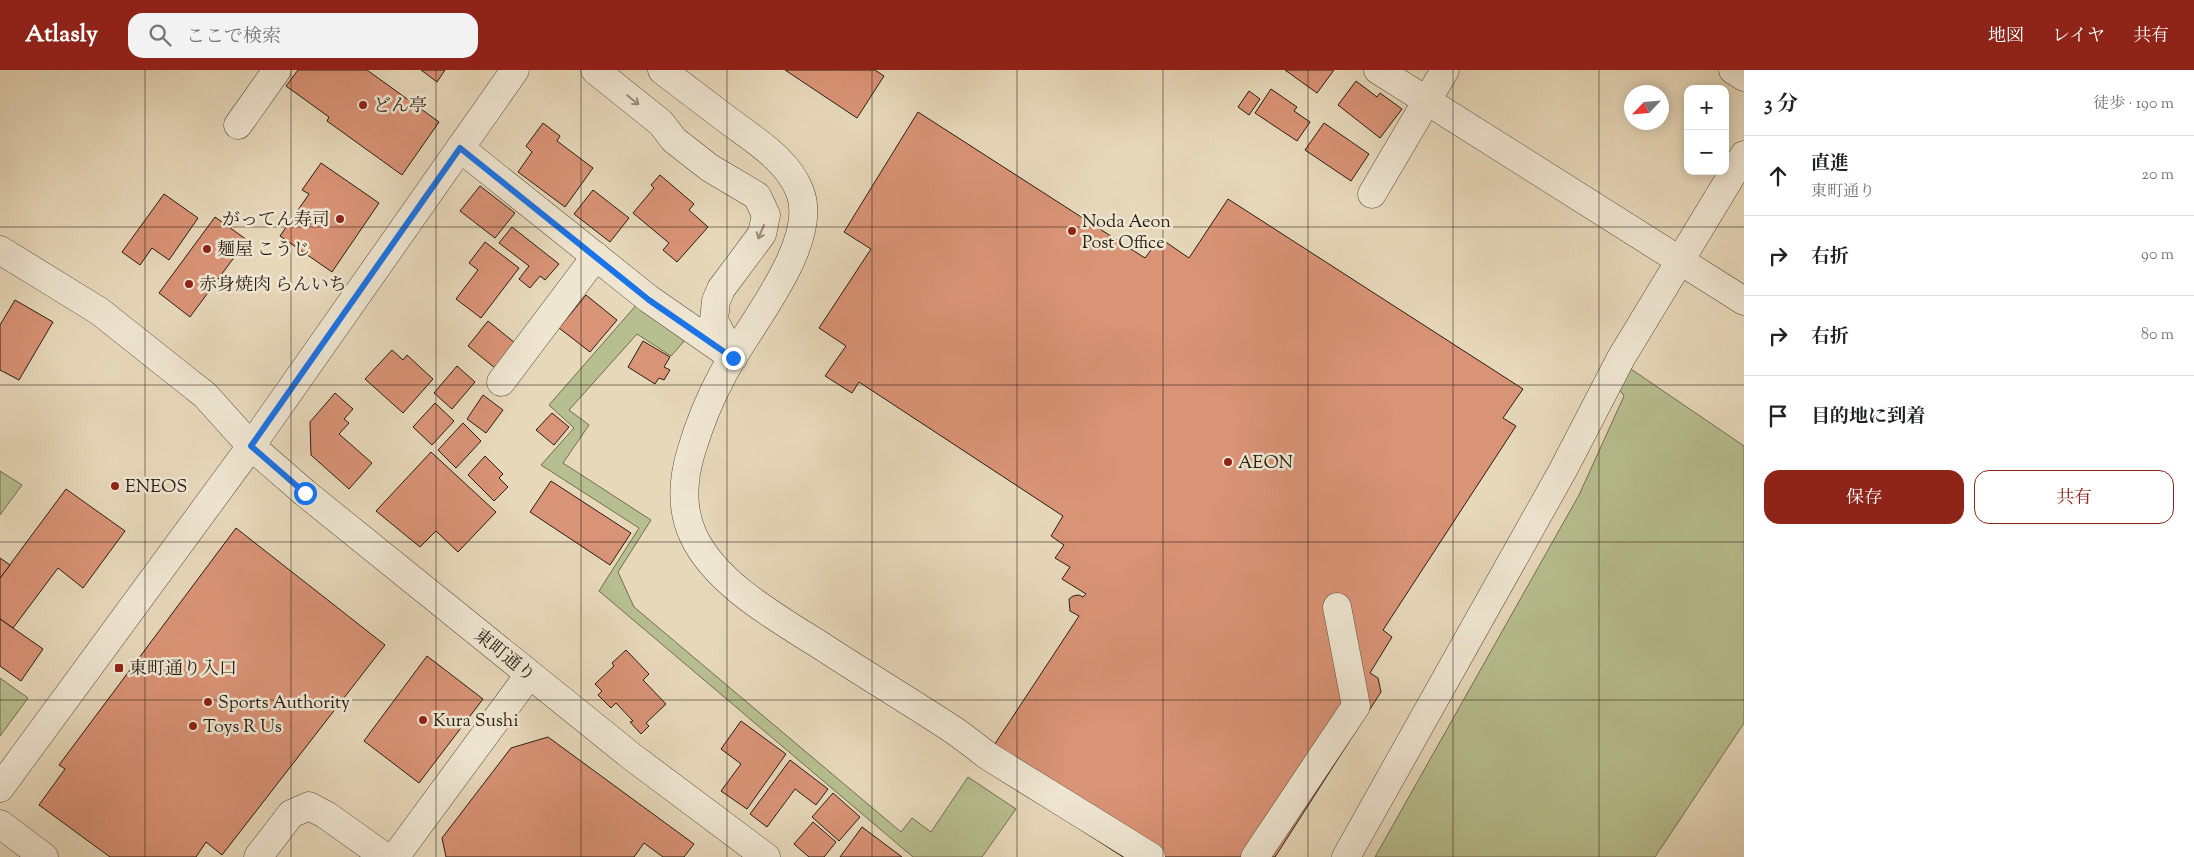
<!DOCTYPE html>
<html lang="ja">
<head>
<meta charset="utf-8">
<style>
	body { margin:0; font-family:"Sorts Mill Goudy","Noto Serif JP",serif; background:#f2f2f2; color:#202124 }
	.controls { position:absolute; right:15px; top:15px; display:grid; overflow:hidden; border-radius:10px; box-shadow:0 2px 12px #0003 }
	.controls button { width:45px; height:45px; display:grid; place-items:center; padding:0; border:0; border-bottom:1px solid #e0e0e0; background:#fff; color:#202124; font:25px sans-serif }
	.compass { position:absolute; left:1624px; top:15px; width:45px; height:45px; border-radius:50%; background:#fff; box-shadow:0 2px 12px #0003; rotate:244deg }
	.stop { position:absolute; width:15px; height:15px; margin:-11px; border:4px solid #1a73e8; border-radius:50%; background:#fff }
	.stop.end { background:#1a73e8; border-color:#fff; box-shadow:0 1px 5px #0008 }
	.list { margin:0; padding:0; list-style:none }
	h2 { display:flex; justify-content:space-between; align-items:center; height:65px; margin:0; padding:0 20px; font-size:21px }
	h2 small { font-size:16px; font-weight:400; color:#757577 }
	.list li { display:grid; grid-template-columns:32px 1fr auto; gap:15px; align-items:center; box-sizing:border-box; height:80px; padding:0 20px; border-top:1px solid #e0e0e0 }
	.list b { display:block; font-size:19px; white-space:nowrap }
	.list p { margin:0; font-size:16px; white-space:nowrap; color:#757577 }
	.list em { font-size:16px; font-style:normal; color:#757577 }
	.actions { display:flex; gap:10px; padding:15px 20px }
	.actions a { flex:1; padding:11px 0; border:1px solid #8f2418; border-radius:15px; text-align:center; font-size:18px; color:#8f2418 }
	.actions .main { background:#8f2418; color:#fff }
	.icon { flex:none; width:28px; height:28px; fill:none; stroke:currentColor; stroke-width:2; stroke-linecap:round; stroke-linejoin:round }
	.map { position:relative; flex:none; width:1744px; height:787px; overflow:hidden }
	header { display:flex; align-items:center; gap:30px; box-sizing:border-box; height:70px; padding:0 25px; background:#8f2418; color:#fff }
	header strong { font-size:24px }
	nav { display:flex; gap:28px; margin-inline-start:auto; font-size:18px }
	.search { width:350px; height:45px; background:#f2f2f2; display:flex; align-items:center; gap:12px; box-sizing:border-box; padding:0 18px; border-radius:15px; color:#757577; font-size:19px }
	main { display:flex }
	aside { flex:1; background:#fff }
	.map>svg:first-child { display:block }
	.green { fill:#b7be8f; stroke:#706e50 }
	.building { fill:#d99376; stroke:#291d12 }
	.lines { fill:none; stroke-linecap:round; stroke-linejoin:round }
	.minor-casing { stroke:#584c3c; stroke-width:29 }
	.minor { stroke:#efe6d2; stroke-width:28 }
	.oneway { stroke:#968c7c }
	.route { stroke:#1a73e8; stroke-width:6 }
	.grid { fill:none; stroke:#291d12; stroke-width:1; stroke-opacity:0.55 }
	.poi-dot { fill:#8f2418; stroke:#efe6d2; stroke-width:2 }
	.labels { text-anchor:middle; stroke-width:5; stroke-linejoin:round; paint-order:stroke }
	.poi-label { font-size:18px; fill:#291d12; stroke:#efe6d2; text-anchor:start }
	.street-label { font-size:18px; fill:#291d12; stroke:#efe6d2 }
</style>
</head>
<body>
<header>
<strong>Atlasly</strong>
<div class="search"><svg class="icon" aria-label="search" viewBox="0 0 24 24"><circle cx="10" cy="10" r="6"/><path d="M15 15l6 6"/></svg>ここで検索</div>
<nav><a>地図</a><a>レイヤ</a><a>共有</a></nav>
</header>
<main>
<div class="map">
<svg width="1744" height="787" viewBox="0 0 1744 787">
	<rect width="100%" height="100%" fill="#e7d8ba"/>
	<filter id="stains"><feTurbulence type="fractalNoise" baseFrequency=".004" numOctaves="4"/><feColorMatrix values="0 0 0 0 .2 0 0 0 0 .09 0 0 0 0 .02 0 0 0 .5 -.17"/></filter>
	<radialGradient id="worn" r=".72"><stop offset=".6" stop-color="#630" stop-opacity="0"/><stop offset="1" stop-color="#630" stop-opacity=".3"/></radialGradient>
	<g class="green">
		<path d="M639,232L685,270L671,286L637,264L569,340L589,355L563,393L651,450L618,502L634,537L901,762L912,748L931,762L968,707L1016,739L982,787H913L599,521L639,458L541,395L574,358L549,335Z"/>
		<path d="M1625,295L1744,376V653L1655,787H1375L1579,425L1624,326L1617,316Z"/>
		<path d="M0,401L22,415L0,445Z"/>
		<path d="M0,608L28,628L0,666Z"/>
	</g>
	<g class="building">
		<path d="M298,0H367L439,52L402,105L327,51L329,47L286,16Z"/>
		<path d="M421,0H445L437,12Z"/>
		<path d="M785,0H875L884,6L857,48Z"/>
		<path d="M1285,0H1334L1317,23Z"/>
		<path d="M1356,11L1377,27L1380,23L1402,39L1380,68L1338,35Z"/>
		<path d="M1271,19L1297,37L1294,41L1310,52L1297,71L1255,43Z"/>
		<path d="M1249,21L1260,29L1249,45L1238,37Z"/>
		<path d="M918,42L1145,188L1160,168L1189,188L1228,129L1523,319L1503,348L1516,356L1383,560L1392,567L1370,603L1378,608L1381,622L1275,787H1123L981,695L1079,546L1070,541L1069,529L1073,526L1079,525L1083,527L1086,524L1062,509L1070,497L1055,488L1064,475L1051,466L1063,446L859,312L852,323L825,306L846,276L819,258L871,179L844,162Z"/>
		<path d="M543,53L560,66L557,71L593,98L565,137L518,102L532,82L526,76Z"/>
		<path d="M1324,53L1369,84L1351,111L1305,80Z"/>
		<path d="M321,93L379,133L332,202L280,166L309,124L302,120Z"/>
		<path d="M660,105L694,134L689,140L708,157L677,192L663,180L669,173L633,143L654,118L651,115Z"/>
		<path d="M480,116L515,143L495,168L460,141Z"/>
		<path d="M593,120L629,148L610,172L574,144Z"/>
		<path d="M164,124L198,148L169,190L152,178L140,195L122,182Z"/>
		<path d="M215,147L247,170L190,247L159,223Z"/>
		<path d="M512,157L559,194L545,210L540,206L530,218L519,209L529,196L499,173Z"/>
		<path d="M485,172L519,198L481,248L456,229L478,200L469,193Z"/>
		<path d="M586,225L617,250L590,282L559,258Z"/>
		<path d="M15,230L53,252L19,310L0,300V255Z"/>
		<path d="M488,251L515,273L495,298L468,276Z"/>
		<path d="M643,271L670,287L664,297L670,300L664,310L659,308L655,314L628,297Z"/>
		<path d="M392,280L403,290L407,285L433,309L403,343L365,309Z"/>
		<path d="M457,296L475,312L452,339L434,323Z"/>
		<path d="M335,323L353,339L344,349L349,353L339,364L372,393L349,419L311,385L310,352Z"/>
		<path d="M483,325L503,340L486,363L467,349Z"/>
		<path d="M435,333L454,351L432,375L413,357Z"/>
		<path d="M552,343L569,357L554,375L536,360Z"/>
		<path d="M463,353L481,371L456,398L438,380Z"/>
		<path d="M431,382L496,442L458,482L436,461L420,477L376,441Z"/>
		<path d="M485,386L503,404L499,408L508,417L494,431L468,405Z"/>
		<path d="M551,411L631,463L610,495L530,442Z"/>
		<path d="M66,419L125,461L83,518L58,498L13,558L0,549V508Z"/>
		<path d="M236,458L385,575L222,785L206,772L196,787H110L39,735L65,699L59,695Z"/>
		<path d="M0,488L10,495L0,508Z"/>
		<path d="M0,549L43,579L21,611L0,596Z"/>
		<path d="M626,580L649,604L643,610L666,634L646,653L649,656L641,664L630,652L633,651L616,633L611,638L598,625L602,621L595,614L614,596L612,593Z"/>
		<path d="M427,586L483,629L419,713L364,671Z"/>
		<path d="M741,651L786,684L747,739L721,721L741,694L721,679Z"/>
		<path d="M548,667L694,774L684,787H663L644,773L634,787H446L442,768L511,678Z"/>
		<path d="M790,690L828,719L816,735L795,719L767,757L750,744Z"/>
		<path d="M833,723L860,747L839,771L812,747Z"/>
		<path d="M813,752L836,772L824,787H809L794,774Z"/>
		<path d="M862,757L902,787H840Z"/>
	</g>
	<g class="lines">
		<g class="minor-casing">
			<g id="minor">
				<path d="M595,0L661,53L674,70L710,98L757,126L766,145L762,164L721,219L716,231L714,250L733,288"/>
				<path d="M662,0C683,16 704,32 725,48C751,68 788,89 800,122C820,174 746,259 723,304C710,328 699,355 691,382C683,409 681,439 693,465C715,514 779,549 823,577C866,605 909,631 952,659C964,667 976,677 988,686C1042,720 1097,753 1151,787"/>
				<path d="M1378,0L1744,231"/>
				<path d="M1733,0L1744,7"/>
				<path d="M238,55L277,0"/>
				<path d="M460,78L649,229L728,284"/>
				<path d="M1372,124L1445,0"/>
				<path d="M0,180L99,241L186,310L205,325L251,376L305,423L631,686L766,787"/>
				<path d="M501,312L596,186"/>
				<path d="M0,718L251,376L515,0"/>
				<path d="M0,754L44,787"/>
				<path d="M258,787L291,744L309,736L326,745L385,787"/>
				<path d="M395,787L529,605"/>
				<path d="M1255,787L1356,636L1337,537"/>
				<path d="M1346,787L1563,400L1621,288L1744,85"/>
			</g>
		</g>
		<use href="#minor" class="minor"/>
	</g>
	<defs><path id="oneway-shaft" d="M-6 0H5M1.5-3L5.5 0L1.5 3" fill="none" stroke-width="1.6" stroke-linecap="round" stroke-linejoin="round" transform="scale(1.25)"/></defs>
	<g class="oneway">
		<use href="#oneway-shaft" transform="translate(633 30) rotate(39)"/>
		<use href="#oneway-shaft" transform="translate(761 162) rotate(113)"/>
	</g>
	<g class="lines">
		<path class="route" d="M305,423L251,376L460,78L649,230L733,288"/>
	</g>
	<path class="grid" d="M145,0V787M291,0V787M436,0V787M581,0V787M727,0V787M872,0V787M1017,0V787M1163,0V787M1308,0V787M1453,0V787M1599,0V787M0,157H1744M0,315H1744M0,472H1744M0,630H1744"/>
	<g class="poi-dot">
		<circle cx="363" cy="35" r="5"/>
		<circle cx="340" cy="149" r="5"/>
		<circle cx="1072" cy="161" r="5"/>
		<circle cx="207" cy="179" r="5"/>
		<circle cx="189" cy="214" r="5"/>
		<circle cx="1228" cy="392" r="5"/>
		<circle cx="115" cy="416" r="5"/>
		<rect x="114" y="593" width="10" height="10" rx="2.5"/>
		<circle cx="208" cy="632" r="5"/>
		<circle cx="423" cy="650" r="5"/>
		<circle cx="193" cy="656" r="5"/>
	</g>
	<g class="labels">
		<g class="poi-label">
			<text x="373" y="41">どん亭</text>
			<text x="330" y="155" text-anchor="end">がってん寿司</text>
			<text x="1082" y="157">Noda Aeon<tspan x="1082" dy="21">Post Office</tspan></text>
			<text x="217" y="185">麺屋 こうじ</text>
			<text x="199" y="220">赤身焼肉 らんいち</text>
			<text x="1238" y="398">AEON</text>
			<text x="125" y="422">ENEOS</text>
			<text x="129" y="604">東町通り入口</text>
			<text x="218" y="638">Sports Authority</text>
			<text x="433" y="656">Kura Sushi</text>
			<text x="203" y="662">Toys R Us</text>
		</g>
		<g class="street-label">
			<text transform="translate(505 585) rotate(39)" y="6">東町通り</text>
		</g>
	</g>
	<rect width="100%" height="100%" filter="url(#stains)"/>
	<rect width="100%" height="100%" fill="url(#worn)"/>
</svg>
<div class="controls">
<button>+</button>
<button>−</button>
</div>
<svg class="compass" viewBox="-18 -18 36 36"><path d="M0-13l5 13h-10z" fill="#e53935"/><path d="M0 13l5-13h-10z" fill="#757577"/></svg>
<div class="stop" style="left:305px;top:423px"></div>
<div class="stop end" style="left:733px;top:288px"></div>
</div>
<aside>
<h2>3 分<small>徒歩 · 190 m</small></h2>
<ul class="list">
<li><svg class="icon" aria-label="ahead" viewBox="0 0 24 24"><path d="M12 20V5M6 11l6-6 6 6"/></svg><div><b>直進</b><p>東町通り</p></div><em>20 m</em></li>
<li><svg class="icon" aria-label="right" viewBox="0 0 24 24"><path d="M7 20v-9h11M14 6l5 5-5 5"/></svg><div><b>右折</b></div><em>90 m</em></li>
<li><svg class="icon" aria-label="right" viewBox="0 0 24 24"><path d="M7 20v-9h11M14 6l5 5-5 5"/></svg><div><b>右折</b></div><em>80 m</em></li>
<li><svg class="icon" aria-label="arrive" viewBox="0 0 24 24"><path d="M6 21V4h12l-3 4 3 4H6"/></svg><div><b>目的地に到着</b></div></li>
</ul>
<div class="actions"><a class="main">保存</a><a>共有</a></div>
</aside>
</main>
</body>
</html>
